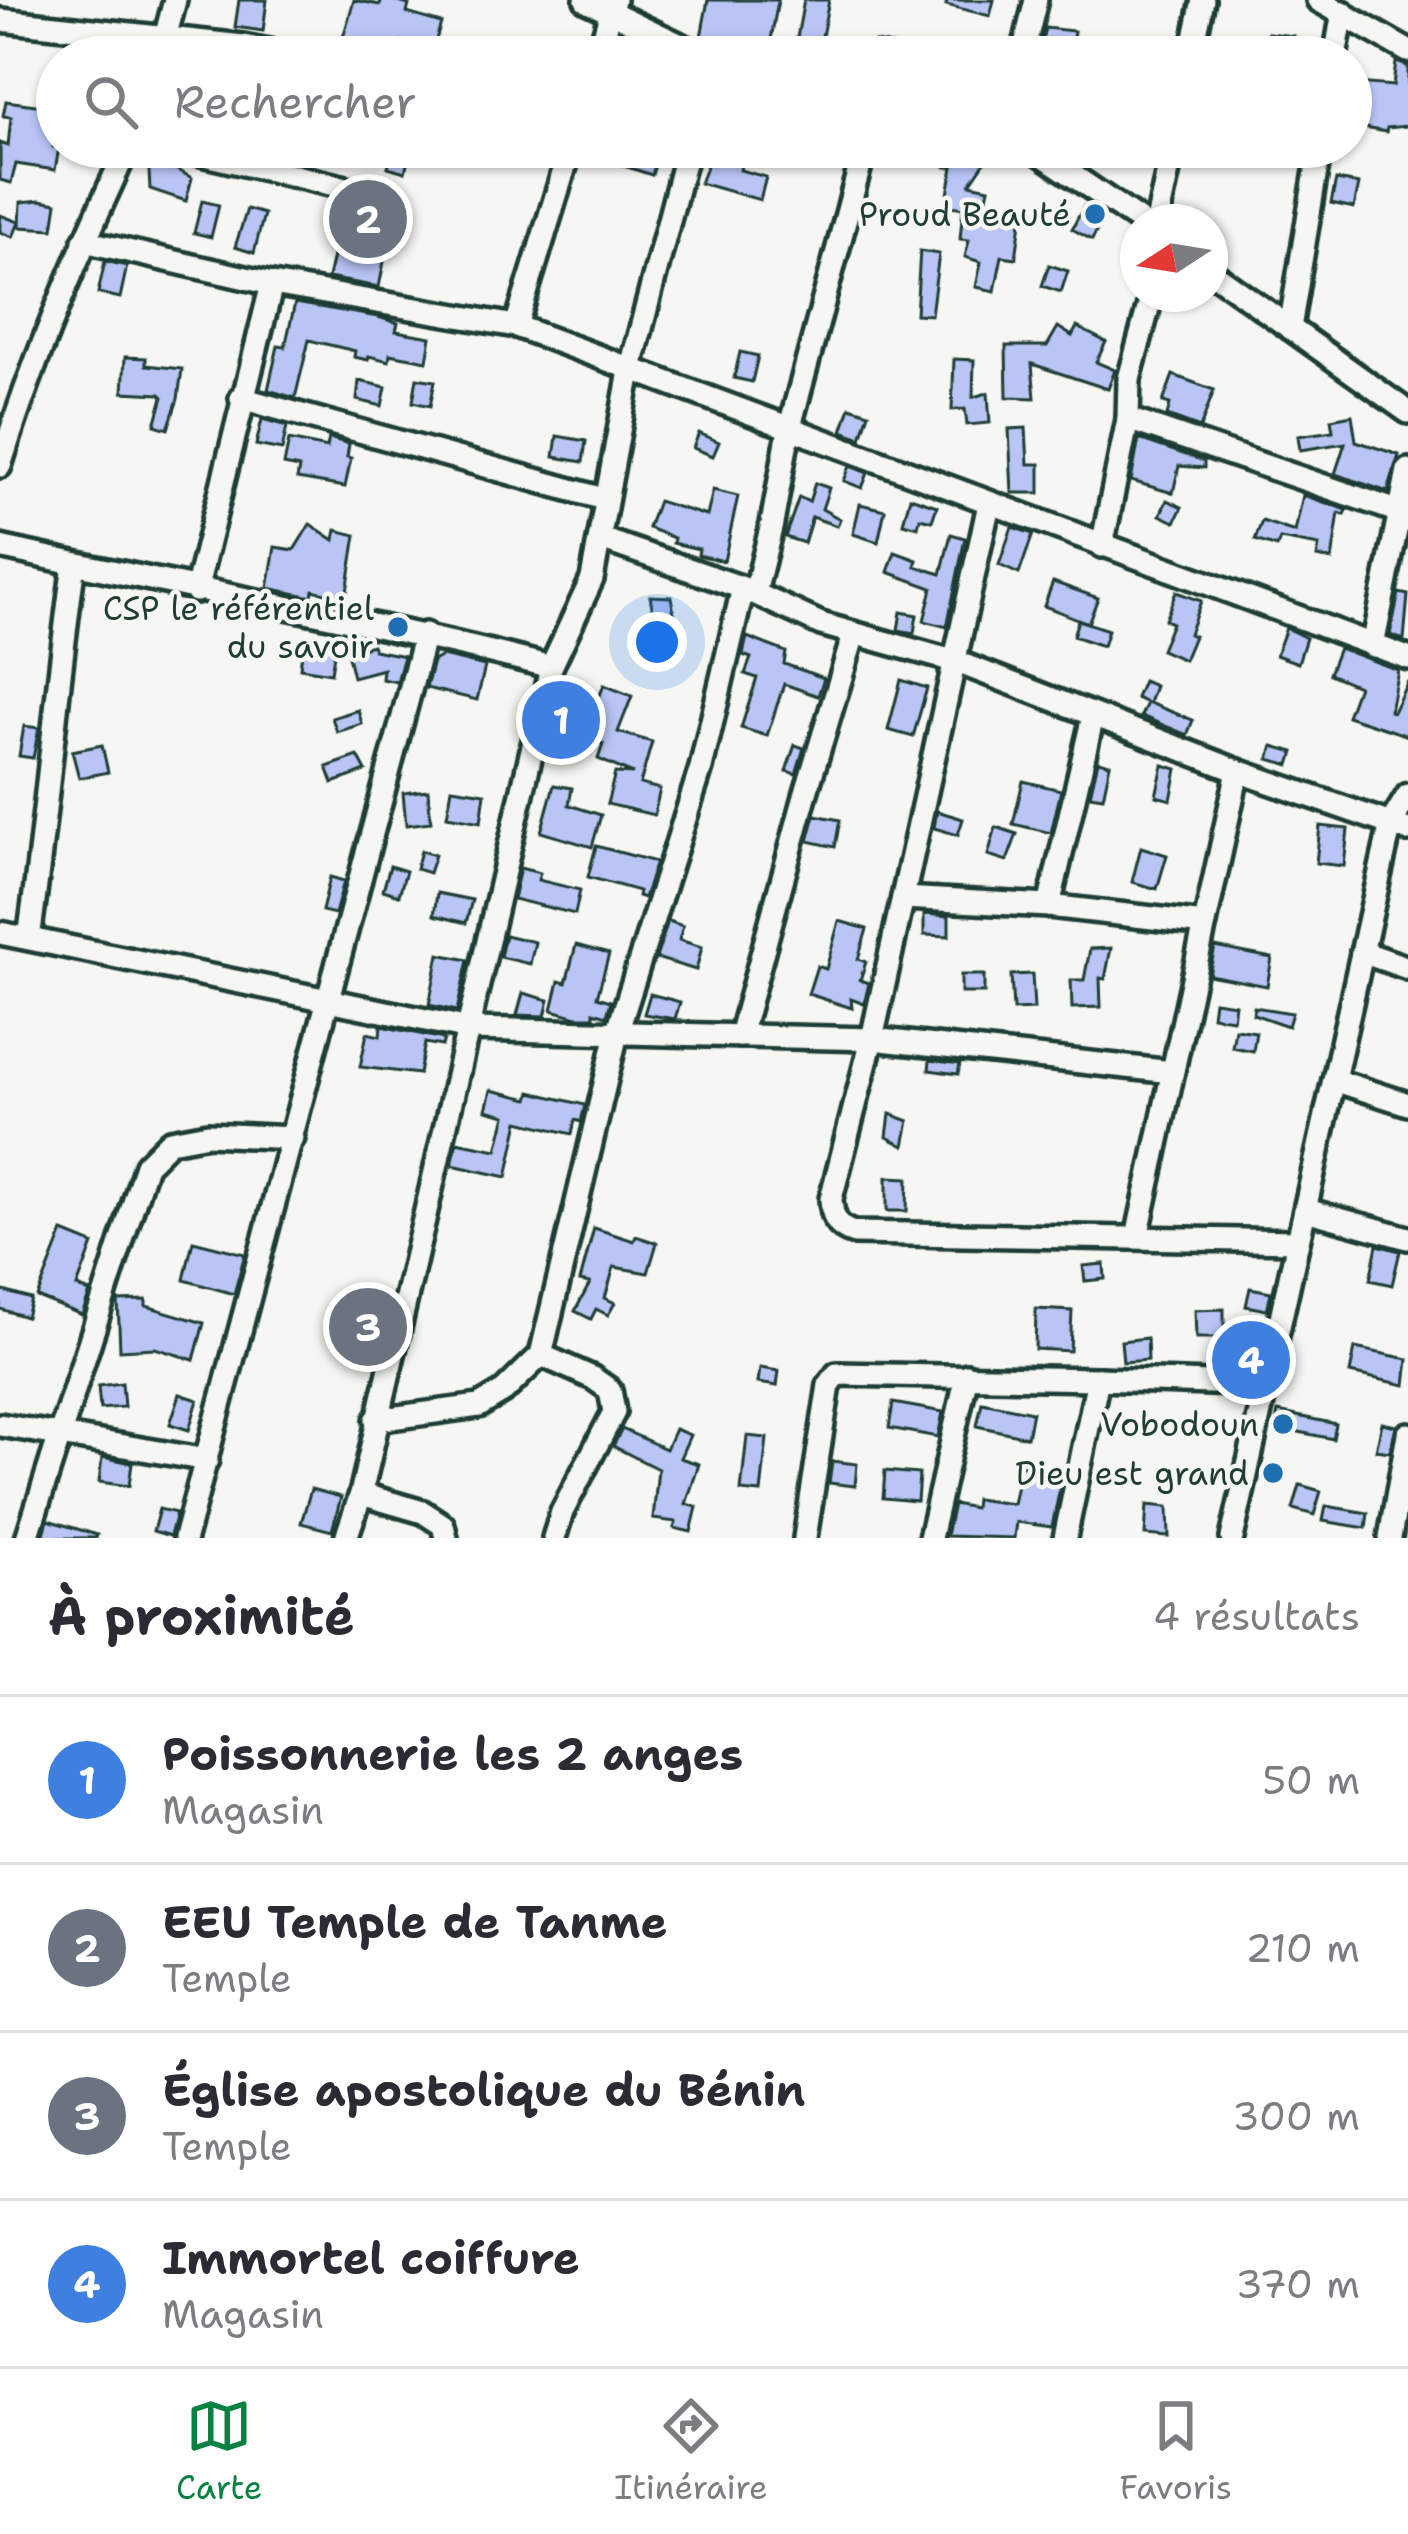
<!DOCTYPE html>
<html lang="fr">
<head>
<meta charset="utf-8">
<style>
	body { margin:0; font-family:"Shantell Sans",sans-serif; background:#f7f7f7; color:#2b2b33 }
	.compass { position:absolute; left:1120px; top:204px; width:108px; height:108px; border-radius:50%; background:#fff; box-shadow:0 3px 9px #0004; rotate:258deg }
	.you { position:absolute; left:657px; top:642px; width:42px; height:42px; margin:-30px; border:9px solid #fff; border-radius:50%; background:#1a73e8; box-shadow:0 0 0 18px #1a73e833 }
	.badge { display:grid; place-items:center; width:78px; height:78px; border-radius:50%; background:#0b8043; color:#fff; font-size:39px; font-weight:700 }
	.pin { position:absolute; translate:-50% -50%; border:6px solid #fff; box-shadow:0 3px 12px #0006 }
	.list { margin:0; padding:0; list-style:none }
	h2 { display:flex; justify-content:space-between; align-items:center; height:156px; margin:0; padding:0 48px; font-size:51px }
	h2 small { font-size:39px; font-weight:400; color:#7c7c81 }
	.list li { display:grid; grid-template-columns:78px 1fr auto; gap:36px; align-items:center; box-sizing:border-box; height:168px; padding:0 48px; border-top:3px solid #e1e1e2 }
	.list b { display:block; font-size:45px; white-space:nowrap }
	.list p { margin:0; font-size:39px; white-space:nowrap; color:#7c7c81 }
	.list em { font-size:39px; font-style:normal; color:#7c7c81 }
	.icon { flex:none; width:66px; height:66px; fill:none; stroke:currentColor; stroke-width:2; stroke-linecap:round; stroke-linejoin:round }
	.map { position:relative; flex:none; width:1408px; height:1538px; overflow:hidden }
	.search { position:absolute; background:#fff; box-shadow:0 3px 9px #0004; left:36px; right:36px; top:36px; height:132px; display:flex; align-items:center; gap:30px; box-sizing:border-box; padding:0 42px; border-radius:66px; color:#7c7c81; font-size:45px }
	.sheet { height:828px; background:#fff }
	nav { display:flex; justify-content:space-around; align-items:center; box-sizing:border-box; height:168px; border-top:3px solid #e1e1e2; background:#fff; font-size:33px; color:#7c7c81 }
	nav a { display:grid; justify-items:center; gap:6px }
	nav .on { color:#0b8043 }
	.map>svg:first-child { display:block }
	.building { fill:#bac5f6; stroke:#1f3d34; stroke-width:3 }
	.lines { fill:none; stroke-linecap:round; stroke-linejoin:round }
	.minor-casing { stroke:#1f3d34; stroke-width:30 }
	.minor { stroke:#f6f6f2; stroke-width:21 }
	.poi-dot { fill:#1f6fb2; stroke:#f6f6f2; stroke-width:4.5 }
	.labels { text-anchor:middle; stroke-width:9; stroke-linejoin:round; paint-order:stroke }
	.poi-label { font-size:33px; fill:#1f3d34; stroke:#f6f6f2; text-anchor:end }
</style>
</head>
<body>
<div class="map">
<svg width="1408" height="1538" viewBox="0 0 1408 1538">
	<rect width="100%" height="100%" fill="#f6f6f2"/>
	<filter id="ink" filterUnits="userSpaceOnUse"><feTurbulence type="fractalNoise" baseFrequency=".00833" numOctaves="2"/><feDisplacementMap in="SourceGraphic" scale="24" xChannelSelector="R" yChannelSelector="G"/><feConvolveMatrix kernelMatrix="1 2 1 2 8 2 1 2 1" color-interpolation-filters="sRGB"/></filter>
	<g filter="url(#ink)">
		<g class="building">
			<path d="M239,0H267L263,31L235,27Z"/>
			<path d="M354,0L380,5L382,0H391L409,5L407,13L441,23L433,50L402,41L398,57H370L340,48Z"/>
			<path d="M708,0H778L769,51L701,37Z"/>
			<path d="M804,0H829L818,57L794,54Z"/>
			<path d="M947,0H994L990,16L946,5Z"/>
			<path d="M1045,28L1074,31L1070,57L1038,54Z"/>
			<path d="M1268,33L1294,36L1293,57H1267Z"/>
			<path d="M875,42L922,50L921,57H872Z"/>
			<path d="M1396,62L1408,66V126L1387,128L1386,132L1354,126L1357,83L1393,86Z"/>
			<path d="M6,101L51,107L53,147L59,148L55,170L16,164L11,183L0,180V143L8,146L11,117L3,116Z"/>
			<path d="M393,147H411L405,172L388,167Z"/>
			<path d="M529,147H555L550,166L526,160Z"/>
			<path d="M626,147H660L652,175L621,165Z"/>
			<path d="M714,147H746L740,170L766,177L760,200L700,183Z"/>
			<path d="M945,147H975L989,156L970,184L989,188L985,208L1022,214L1016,258L1002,256L995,291L976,287L981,262L965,257L969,240L960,239L963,208L946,205L953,167H946Z"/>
			<path d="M148,154L192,178L186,201L150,189Z"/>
			<path d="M1336,180L1359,184L1354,208L1331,203Z"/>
			<path d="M362,199L395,205L379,287L328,278L335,247L344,249L352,204Z"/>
			<path d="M40,200L57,203L53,229L20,227L21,202Z"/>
			<path d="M202,201L219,205L211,237L194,233Z"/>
			<path d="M1084,206L1104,217L1092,240L1072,229Z"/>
			<path d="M247,209L264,214L254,253L235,247Z"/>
			<path d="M0,215L19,222L13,237L0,232Z"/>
			<path d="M920,251L939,254L931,315L916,314Z"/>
			<path d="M105,261L127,266L120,298L98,293Z"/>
			<path d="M1049,265L1068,271L1061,292L1042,286Z"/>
			<path d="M295,303L378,317L398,323L396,331L431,337L427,361L390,354L389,361L369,356L368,360L354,357L355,351L309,340L295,398L268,390L278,346L285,347Z"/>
			<path d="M1058,327L1072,336L1077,327L1106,342L1096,362L1115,370L1108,389L1032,364L1035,398L1007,397L1006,346H1047Z"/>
			<path d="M740,352L758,356L752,382L734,378Z"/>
			<path d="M125,357L146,358V365L182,369L178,399L168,429L155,425L163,397L160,394L123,392Z"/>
			<path d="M954,359L974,360L973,397L988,393L990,423L967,425L965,409L952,410Z"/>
			<path d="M1173,375L1214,390L1200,428L1167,416L1170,404L1163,402Z"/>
			<path d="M417,378L435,381L430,406L413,402Z"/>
			<path d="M359,381L386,387L382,406L357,400Z"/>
			<path d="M850,407L869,413L861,438L842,431Z"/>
			<path d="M1352,415L1356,441L1399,455L1388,492L1335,474L1345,443L1300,450L1298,436L1333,431L1331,419Z"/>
			<path d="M262,419L287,426L282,450L256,445Z"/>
			<path d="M1026,428L1028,464H1040V493H1012L1009,429Z"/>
			<path d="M699,433L719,442L713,456L693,448Z"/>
			<path d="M557,436L586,441L583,462L554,457Z"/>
			<path d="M329,438L349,444L347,457L351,458L345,487L297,479L299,468L284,465L289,440L327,448Z"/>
			<path d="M1139,439L1204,461V468L1179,466L1173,493L1131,481Z"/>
			<path d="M850,466L868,473L862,488L844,481Z"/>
			<path d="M815,483L829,488L822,509L840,519L837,526L812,517L804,543L785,537L799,497L809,502Z"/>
			<path d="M713,490L738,496L724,561L698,555L699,549L673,543L674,538L648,528L658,501L707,516Z"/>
			<path d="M1303,495L1347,510L1345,515L1339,513L1332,560L1317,557L1319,546L1280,539L1277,547L1255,540L1262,521L1295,532Z"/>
			<path d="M910,497L937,506L932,521L920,518L918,527L903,523Z"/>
			<path d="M1167,500L1182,507L1175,522L1160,515Z"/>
			<path d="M860,504L885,510L878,542L853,534Z"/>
			<path d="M310,524L334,540L336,530L356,535L346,598L313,590L312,597L268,588L275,547L294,550Z"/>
			<path d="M1012,527L1033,534L1019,574L999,565Z"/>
			<path d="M951,534L965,538L947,627L924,621L932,588L888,572L895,552L917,560L915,566L941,574Z"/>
			<path d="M1053,582L1098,598L1088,623L1044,606Z"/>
			<path d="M1176,592L1201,601L1189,634L1194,636L1184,660L1161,650L1172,623L1165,620Z"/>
			<path d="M1399,593L1408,595L1404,640L1390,635Z"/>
			<path d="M650,596L671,597L675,618L655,623Z"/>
			<path d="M901,612L917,615L914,633L898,630Z"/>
			<path d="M1078,620L1108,630L1103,646L1073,636Z"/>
			<path d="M1286,628L1306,638L1298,663L1276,655Z"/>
			<path d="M747,637L786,652L784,664L824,678L818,696L784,684L767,736L741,728L757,678L745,674L751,658L743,655Z"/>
			<path d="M303,643L335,648L331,673L300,668Z"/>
			<path d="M372,645L374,650L404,656L397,682L382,679L383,669L353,677L347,652Z"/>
			<path d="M1339,648L1398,670L1390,711L1393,712L1408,681V736L1347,716L1358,686L1329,674Z"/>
			<path d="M442,656L485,666L477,700L426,688L433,661Z"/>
			<path d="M901,680L927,688L913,737L888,730Z"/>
			<path d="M1143,681L1155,686L1149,703L1193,720L1187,735L1141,716L1147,703L1136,698Z"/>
			<path d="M604,685L632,696L618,732L652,742L640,784L660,789L654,815L607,804L615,773L633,774L598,759L603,744L558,733L560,727H555L558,705L594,710Z"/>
			<path d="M358,710L362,724L337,732L332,718Z"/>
			<path d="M24,726L39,728L33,758L19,756Z"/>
			<path d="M102,745L108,772L79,778L72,751Z"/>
			<path d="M795,745L804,748L796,774L786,771Z"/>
			<path d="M1273,746L1294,752L1290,765L1269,759Z"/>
			<path d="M358,756L366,771L333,783L327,767Z"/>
			<path d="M1098,761L1110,764L1103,797L1090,795Z"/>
			<path d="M1163,765L1177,769L1171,800L1156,796Z"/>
			<path d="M1023,781L1061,790L1051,833L1013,824Z"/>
			<path d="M554,785L572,788L569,805L601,815L592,847L541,832Z"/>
			<path d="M452,788L485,793L481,822L447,816Z"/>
			<path d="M428,790L431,822L406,825L403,793Z"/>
			<path d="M937,811L963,819L958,835L934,828Z"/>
			<path d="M815,815L840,820L835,847L808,841Z"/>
			<path d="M1320,826L1348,829L1344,866L1316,863Z"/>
			<path d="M996,827L1017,834L1007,861L988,855Z"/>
			<path d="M596,846L656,862L644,898L638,896L639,891L588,877Z"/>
			<path d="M1141,847L1167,855L1157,889L1132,882Z"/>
			<path d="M421,851L435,855L429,873L416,869Z"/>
			<path d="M390,866L406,871L399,895L383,890Z"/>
			<path d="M520,868L540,873L538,880L580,890L575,914L513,899Z"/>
			<path d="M330,877L344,881L335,914L322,911Z"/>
			<path d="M437,893L472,900L466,923L434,915Z"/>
			<path d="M924,914L949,916V936L924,935Z"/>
			<path d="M668,921L683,926L679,940L702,947L696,970L656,958Z"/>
			<path d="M839,921L867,929L858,959L866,962L860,980L869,983L864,1004L851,999L852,1008L808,994L817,966L826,969Z"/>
			<path d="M505,935L535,942L530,964L500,957Z"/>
			<path d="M576,945L609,954L597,997L611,1001L607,1016L594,1012V1017H577L552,1010L559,981L566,983Z"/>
			<path d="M1215,947L1272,958L1267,986L1209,975Z"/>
			<path d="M1111,948L1105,979L1100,978L1101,1007L1072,1008L1071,980H1084L1090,949Z"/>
			<path d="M439,954L468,960L457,1011L429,1005Z"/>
			<path d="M1032,974L1034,1009L1013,1010L1011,975Z"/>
			<rect x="961" y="975" width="23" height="18"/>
			<path d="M523,993L549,1000L545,1016L517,1015Z"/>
			<path d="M650,994L680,1002L675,1019L644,1014Z"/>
			<path d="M1214,1001L1235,1004L1233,1019L1212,1016Z"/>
			<path d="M1254,1007L1292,1013L1288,1026L1253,1014Z"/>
			<path d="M381,1026L444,1039L442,1046L425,1043L419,1074L360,1067L367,1033L380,1036Z"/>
			<path d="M1235,1029L1256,1032L1253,1051L1232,1047Z"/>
			<path d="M930,1060L960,1064L958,1074L929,1070Z"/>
			<path d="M491,1090L529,1099L531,1092L585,1105L581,1122L575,1120L572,1134L519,1121L507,1177L452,1165L457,1142L497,1150L506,1115L486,1110Z"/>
			<path d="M890,1114L909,1121L904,1146L887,1137Z"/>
			<path d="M887,1177L908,1178L907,1211H887Z"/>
			<path d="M594,1228L634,1241L636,1236L657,1243L648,1273L614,1267L605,1298L615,1303L608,1315L596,1309L591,1319L575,1311L590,1283L580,1281Z"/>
			<path d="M63,1232L93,1244L77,1287L90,1292L82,1315L37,1297Z"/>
			<path d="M193,1241L245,1254L234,1294L184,1280Z"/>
			<path d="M1377,1245L1400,1251L1392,1285L1370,1280Z"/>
			<path d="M1104,1264L1105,1279L1085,1281L1083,1266Z"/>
			<path d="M1250,1288L1271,1292L1267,1310L1246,1306Z"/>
			<path d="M0,1290L31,1299L26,1317L0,1309Z"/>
			<path d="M146,1300V1306L204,1323L194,1360L155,1348L120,1350L118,1301Z"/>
			<path d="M1036,1309L1072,1311L1070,1351L1035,1349Z"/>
			<path d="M1224,1309V1338H1196L1195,1310Z"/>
			<path d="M1147,1338L1148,1360L1123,1362L1121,1341Z"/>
			<path d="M1355,1348L1408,1359L1405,1385L1350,1373Z"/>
			<path d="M760,1368L779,1371L777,1386L758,1383Z"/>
			<path d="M122,1383L124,1407L100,1409L98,1386Z"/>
			<path d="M180,1394L198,1400L189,1430L170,1424Z"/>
			<path d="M982,1402L1032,1412L1027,1437L977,1426Z"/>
			<path d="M893,1403L943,1412L938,1437L889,1428Z"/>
			<path d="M1278,1412L1336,1424L1333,1439L1275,1427Z"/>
			<path d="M1382,1423L1396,1426L1390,1452L1376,1450Z"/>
			<path d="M622,1429L666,1449L675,1429L690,1435L680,1458L699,1464L686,1504L697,1507L691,1532L674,1528L676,1522L653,1519L658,1469L613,1446Z"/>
			<path d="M747,1436L767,1438L761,1493L741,1491Z"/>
			<path d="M102,1457L132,1463L129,1486L99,1482Z"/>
			<path d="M832,1461L857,1464L855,1486L829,1483Z"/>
			<path d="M1021,1465L1063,1473L1052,1527L1016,1522L1014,1538L946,1536L953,1504L974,1508L975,1499L1013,1504Z"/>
			<path d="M885,1471L919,1474L917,1501L883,1498Z"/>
			<path d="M1300,1485L1321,1491L1314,1515L1293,1509Z"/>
			<path d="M311,1489L341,1497L332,1531L301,1523Z"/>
			<path d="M1147,1505L1168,1507L1169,1537L1145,1535Z"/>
			<path d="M1326,1506L1368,1513L1366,1528L1323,1521Z"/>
			<path d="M159,1509L176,1513L170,1536L153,1531Z"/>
			<path d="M48,1520L97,1535L96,1538H43Z"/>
		</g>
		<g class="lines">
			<g class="minor-casing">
				<g id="minor">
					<path d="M586,0L706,57"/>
					<path d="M1318,0L1408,51"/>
					<path d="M0,20L243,46L301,57"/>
					<path d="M160,57L175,0"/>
					<path d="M598,57L614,0"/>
					<path d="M1022,57L1036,0"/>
					<path d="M1191,57L1203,0"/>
					<path d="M1335,57L1343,12"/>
					<path d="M171,147L351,189"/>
					<path d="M1031,147L1141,222"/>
					<path d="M1157,222L1173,147"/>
					<path d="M84,241L272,284L516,326L1408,658"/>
					<path d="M1210,271L1408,412"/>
					<path d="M516,326L571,147"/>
					<path d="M1290,328L1320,147"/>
					<path d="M241,398L604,499"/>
					<path d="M1128,419L1400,512"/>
					<path d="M0,466C34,356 79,251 128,147"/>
					<path d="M989,504L872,1039L831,1199C832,1216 836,1228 854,1233L1297,1241"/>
					<path d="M601,539L743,588L821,624L957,662L1238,771L1408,830"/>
					<path d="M1102,546L1128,419L1129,379L1152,294"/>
					<path d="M0,547C183,588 369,620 551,667"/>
					<path d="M196,591L272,284"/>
					<path d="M755,593L772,524L789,430L865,147"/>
					<path d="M1373,646L1408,470"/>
					<path d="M903,898L1049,906L1205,924"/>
					<path d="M1049,906L1093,716"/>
					<path d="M0,933L470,1029L872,1039L1172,1072"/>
					<path d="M29,938C47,814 56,688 74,564"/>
					<path d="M1362,952L1408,968"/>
					<path d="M740,1036L805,796L854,634"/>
					<path d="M1334,1080L1408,1104"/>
					<path d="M1306,1210L1408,1238"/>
					<path d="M1137,1237L1238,771"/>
					<path d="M541,1355L593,1378L610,1390L614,1412L562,1512L554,1538"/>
					<path d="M376,1420L479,1406L504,1391L541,1355L617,1033L701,768L743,588"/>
					<path d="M0,1425L207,1460"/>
					<path d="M361,1494L423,1512L443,1525L446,1538"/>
					<path d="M27,1538L146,1165L170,1141L208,1134L293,1138"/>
					<path d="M185,1538L425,634"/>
					<path d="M346,1538L361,1494L551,667L592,579L630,371L688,147"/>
					<path d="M805,1538L829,1385L837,1374L1098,1379"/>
					<path d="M930,1538L967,1375"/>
					<path d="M1065,1538L1098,1379L1266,1385"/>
					<path d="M1232,1538L1391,823L1408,795"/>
					<path d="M1390,1538L1408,1434"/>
				</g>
			</g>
			<use href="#minor" class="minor"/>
		</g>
	</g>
	<g class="poi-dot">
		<circle cx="1095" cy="214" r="12"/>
		<circle cx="398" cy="627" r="12"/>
		<circle cx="1283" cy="1424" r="12"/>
		<circle cx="1273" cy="1473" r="12"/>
	</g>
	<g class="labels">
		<g class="poi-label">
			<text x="1071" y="226">Proud Beauté</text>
			<text x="374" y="620">CSP le référentiel<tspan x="374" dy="38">du savoir</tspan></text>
			<text x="1259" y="1436">Vobodoun</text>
			<text x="1249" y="1485">Dieu est grand</text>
		</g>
	</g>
</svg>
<svg class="compass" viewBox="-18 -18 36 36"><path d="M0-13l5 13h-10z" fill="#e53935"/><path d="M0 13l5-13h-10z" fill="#7c7c81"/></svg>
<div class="you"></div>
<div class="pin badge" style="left:561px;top:720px;background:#3f7fe0">1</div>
<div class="pin badge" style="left:368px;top:219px;background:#6b7280">2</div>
<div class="pin badge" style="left:368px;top:1327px;background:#6b7280">3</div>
<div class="pin badge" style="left:1251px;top:1360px;background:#3f7fe0">4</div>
<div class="search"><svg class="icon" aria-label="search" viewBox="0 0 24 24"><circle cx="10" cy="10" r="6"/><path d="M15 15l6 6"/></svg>Rechercher</div>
</div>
<section class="sheet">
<h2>À proximité<small>4 résultats</small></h2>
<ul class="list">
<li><span class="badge" style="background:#3f7fe0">1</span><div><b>Poissonnerie les 2 anges</b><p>Magasin</p></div><em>50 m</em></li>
<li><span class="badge" style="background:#6b7280">2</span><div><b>EEU Temple de Tanme</b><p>Temple</p></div><em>210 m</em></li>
<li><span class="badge" style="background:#6b7280">3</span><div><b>Église apostolique du Bénin</b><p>Temple</p></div><em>300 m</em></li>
<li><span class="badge" style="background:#3f7fe0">4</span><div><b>Immortel coiffure</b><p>Magasin</p></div><em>370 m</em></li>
</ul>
</section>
<nav>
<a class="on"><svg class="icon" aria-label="map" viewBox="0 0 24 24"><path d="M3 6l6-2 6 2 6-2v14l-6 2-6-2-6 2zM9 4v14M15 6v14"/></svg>Carte</a>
<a><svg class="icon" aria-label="directions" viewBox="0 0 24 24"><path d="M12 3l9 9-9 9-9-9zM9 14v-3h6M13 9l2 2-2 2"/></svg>Itinéraire</a>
<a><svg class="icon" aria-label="saved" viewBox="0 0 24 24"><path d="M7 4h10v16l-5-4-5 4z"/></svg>Favoris</a>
</nav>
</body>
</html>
